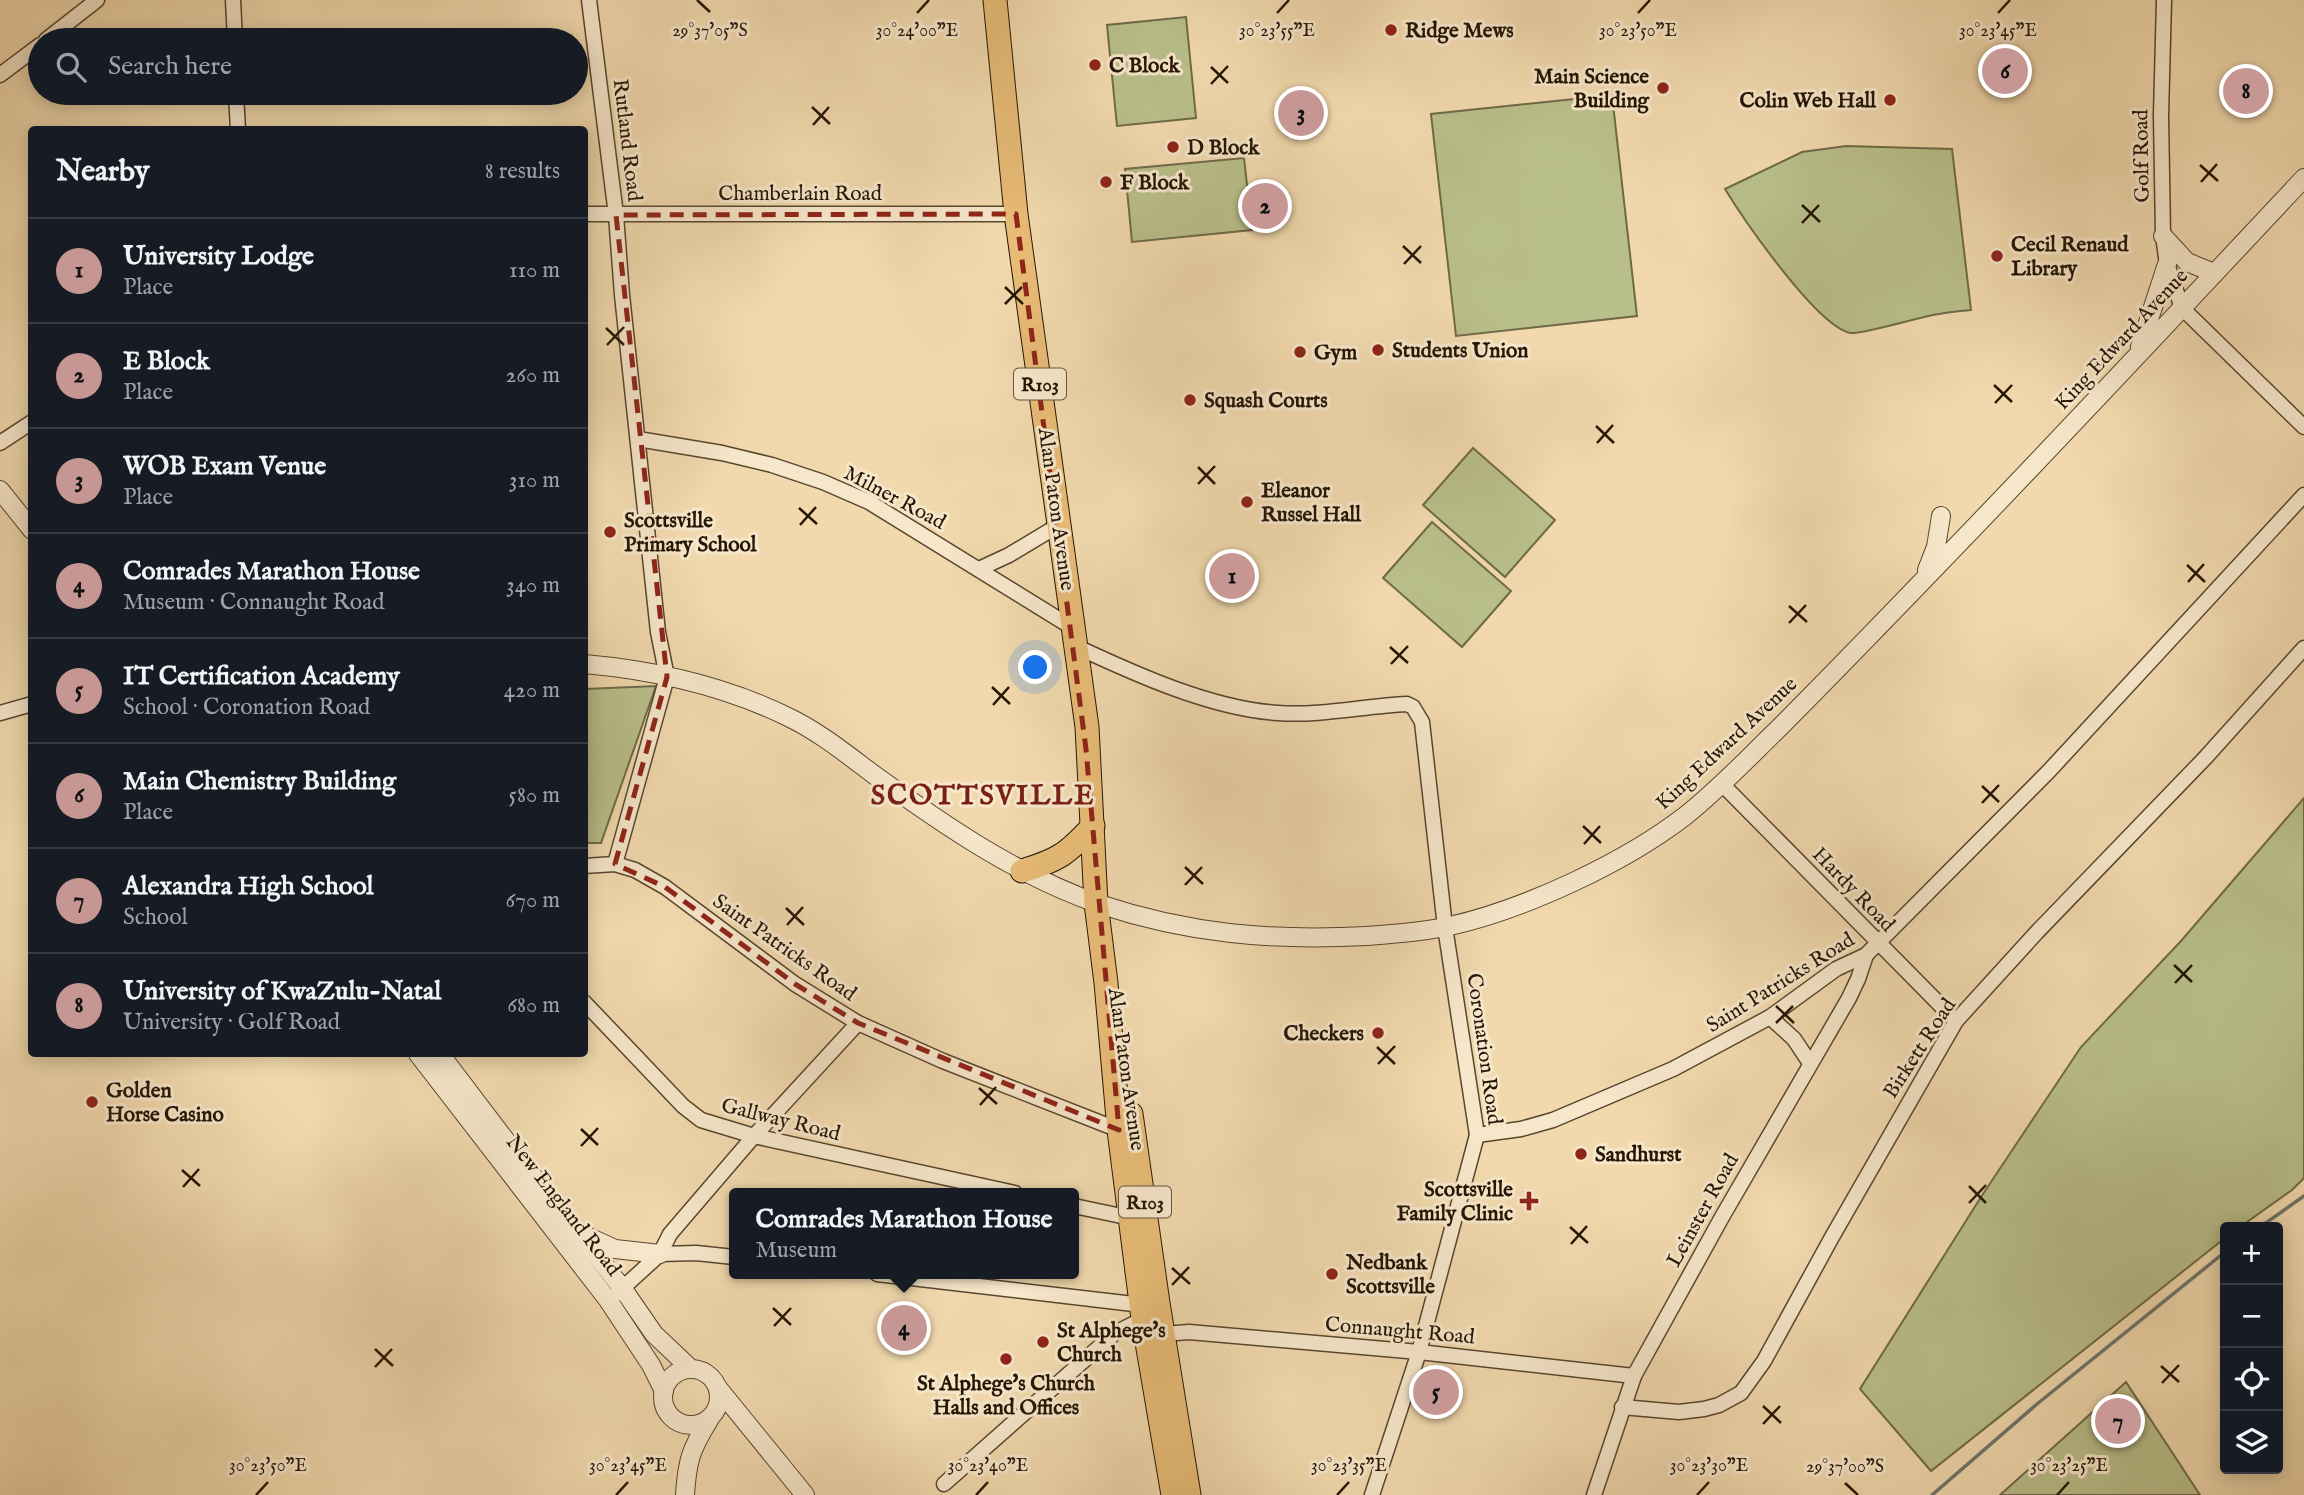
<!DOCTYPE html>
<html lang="en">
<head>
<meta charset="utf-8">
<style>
	body { margin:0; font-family:"IM FELL English",serif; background:#20242c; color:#f1f3f6 }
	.controls { position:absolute; right:21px; bottom:21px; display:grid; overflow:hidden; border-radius:7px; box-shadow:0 4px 18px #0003 }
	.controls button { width:63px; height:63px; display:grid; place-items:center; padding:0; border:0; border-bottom:2px solid #363941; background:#171b24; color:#f1f3f6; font:35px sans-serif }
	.you { position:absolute; left:1036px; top:668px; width:24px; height:24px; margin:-18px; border:5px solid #fff; border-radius:50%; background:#1a73e8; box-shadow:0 0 0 10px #1a73e833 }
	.badge { display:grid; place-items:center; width:46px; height:46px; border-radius:50%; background:#c59692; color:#111; font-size:23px; font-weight:700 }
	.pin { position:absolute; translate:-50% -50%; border:4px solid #fff; box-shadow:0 2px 7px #0006 }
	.popup { position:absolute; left:729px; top:1188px; width:350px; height:91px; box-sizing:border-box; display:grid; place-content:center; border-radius:7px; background:#171b24; filter:drop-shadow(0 2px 5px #0005); font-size:23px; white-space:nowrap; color:#9ea1a6 }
	.popup b { font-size:26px; color:#f1f3f6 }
	.popup::after { content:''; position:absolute; left:50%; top:100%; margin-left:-14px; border:14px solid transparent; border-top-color:#171b24 }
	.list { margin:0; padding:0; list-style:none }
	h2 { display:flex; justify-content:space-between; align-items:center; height:91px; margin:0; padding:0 28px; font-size:30px }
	h2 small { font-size:23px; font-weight:400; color:#9ea1a6 }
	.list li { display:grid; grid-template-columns:46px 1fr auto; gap:21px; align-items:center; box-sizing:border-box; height:105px; padding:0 28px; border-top:2px solid #363941 }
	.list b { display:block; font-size:26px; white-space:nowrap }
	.list p { margin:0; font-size:23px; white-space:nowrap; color:#9ea1a6 }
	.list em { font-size:23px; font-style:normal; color:#9ea1a6 }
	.icon { flex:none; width:38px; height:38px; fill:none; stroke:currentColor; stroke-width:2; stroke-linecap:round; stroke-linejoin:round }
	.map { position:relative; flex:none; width:2304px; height:1495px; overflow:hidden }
	.search { position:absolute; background:#171b24; box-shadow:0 4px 18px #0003; left:28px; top:28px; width:560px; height:77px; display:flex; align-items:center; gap:18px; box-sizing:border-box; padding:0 24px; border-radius:38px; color:#9ea1a6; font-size:26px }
	.panel { position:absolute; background:#171b24; box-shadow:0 4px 18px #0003; left:28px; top:126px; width:560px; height:931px; border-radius:7px }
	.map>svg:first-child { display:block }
	.green { fill:#b9bf8a; stroke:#6f6a47; stroke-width:2 }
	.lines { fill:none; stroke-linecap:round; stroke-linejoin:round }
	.stream { stroke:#6f766f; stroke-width:3.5 }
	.minor-casing { stroke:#58462e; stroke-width:17 }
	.tertiary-casing { stroke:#58462e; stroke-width:20 }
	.primary-casing { stroke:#251504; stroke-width:25 }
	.minor { stroke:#f6e6ca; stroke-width:14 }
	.tertiary { stroke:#f6e6ca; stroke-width:18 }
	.primary { stroke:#e8bc76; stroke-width:23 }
	.marked { fill:none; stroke:#8f2418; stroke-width:5; stroke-dasharray:14 9; stroke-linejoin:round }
	.ticks { fill:none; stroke:#251504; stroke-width:2.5 }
	.poi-dot { fill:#8f2418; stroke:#f6e6ca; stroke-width:2.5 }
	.labels { text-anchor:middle; stroke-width:6; stroke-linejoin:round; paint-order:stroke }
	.shield { fill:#f6e6ca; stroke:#64543f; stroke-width:2 }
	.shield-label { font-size:19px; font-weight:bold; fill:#251504 }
	.poi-label { font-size:21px; font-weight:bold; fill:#251504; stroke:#f6e6ca; text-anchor:start }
	.street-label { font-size:21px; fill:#251504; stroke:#f6e6ca }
	.district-label { font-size:28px; font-weight:bold; letter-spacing:2px; fill:#7a1f14; stroke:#f6e6ca }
	.ticks-label { font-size:18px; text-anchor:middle; fill:#251504; stroke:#f6e6ca; stroke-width:6; stroke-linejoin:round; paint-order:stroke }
</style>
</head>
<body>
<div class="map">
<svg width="2304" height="1495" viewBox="0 0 2304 1495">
	<rect width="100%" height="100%" fill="#f1d9ad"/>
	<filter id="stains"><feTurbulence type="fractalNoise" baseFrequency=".00286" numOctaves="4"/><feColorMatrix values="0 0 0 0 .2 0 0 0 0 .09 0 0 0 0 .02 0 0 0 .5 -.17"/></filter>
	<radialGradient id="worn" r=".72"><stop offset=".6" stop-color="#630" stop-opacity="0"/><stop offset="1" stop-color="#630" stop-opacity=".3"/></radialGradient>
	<g class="green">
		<path d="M1186,17L1196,118L1117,126L1107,25Z"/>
		<path d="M1612,95L1637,316L1456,336L1431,114Z"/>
		<path d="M1846,146L1952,149L1971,310C1960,311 1949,312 1939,314C1922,316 1861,335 1850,333C1816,325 1744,220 1725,189L1802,152Z"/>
		<path d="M1244,158L1252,230L1132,242L1125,169Z"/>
		<path d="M1473,448L1555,520L1505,577L1423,505Z"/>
		<path d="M1432,522L1511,591L1462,647L1383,578Z"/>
		<path d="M656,686L601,843H585V689Z"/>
		<path d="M2304,798V1178L2292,1190L2240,1227H2225V1238L1931,1471L1860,1389L1981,1197L2081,1047L2181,941Z"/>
		<path d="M2126,1382L2200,1495H2000Z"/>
	</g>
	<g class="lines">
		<g class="stream">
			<path d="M2260,1227L2304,1196"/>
			<path d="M1932,1495L2037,1404L2225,1252"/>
		</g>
		<g class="minor-casing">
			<g id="minor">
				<path d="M233,0L235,40"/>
				<path d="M589,0L616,215L622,295L658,632L667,677L615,864"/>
				<path d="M2164,0L2161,115L2163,236L2167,264L2182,308L2304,427"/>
				<path d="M46,40L97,0"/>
				<path d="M0,75L40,45"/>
				<path d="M236,93L238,130"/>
				<path d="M584,214H1016"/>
				<path d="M638,439L722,453L772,465L823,482L869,502L1073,628"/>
				<path d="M0,443L32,422"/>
				<path d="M979,569L1009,555L1059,525"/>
				<path d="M1075,646C1135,674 1212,709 1278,713C1321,716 1364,706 1407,704L1413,707L1422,722L1445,927L1477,1135L1419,1352L1372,1495"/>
				<path d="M0,713L32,704"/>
				<path d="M1722,784L1956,1021"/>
				<path d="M584,866L615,864L635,870L665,887L795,984L858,1023L943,1061L1119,1130"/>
				<path d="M584,1002L683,1106L701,1120L754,1136L1015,1193"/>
				<path d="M1770,1017L1794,1039L1810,1063"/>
				<path d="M1477,1135L1521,1129L1553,1120L1673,1069L1770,1017L1836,969L1866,955L2049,771L2304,495"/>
				<path d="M1074,1206L1131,1218"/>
				<path d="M660,1254L670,1234L754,1136L858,1023"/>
				<path d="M877,1274L1142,1305"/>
				<path d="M615,1295L660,1254L696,1253L734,1257"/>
				<path d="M1163,1334L1189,1332L1419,1352L1634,1376"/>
				<path d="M1622,1407L1679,1412L1704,1409L1719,1405L1741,1393L1764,1361L1832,1237L1956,1021L2037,932L2206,757L2304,648"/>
				<path d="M944,1484L1115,1333L1143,1319"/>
				<path d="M1594,1495L1634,1376L1722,1217L1849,998L1858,979L1866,955"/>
			</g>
		</g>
		<g class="tertiary-casing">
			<g id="tertiary">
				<path d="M2163,236L2187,262L2214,273"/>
				<path d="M2140,347L2167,264"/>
				<path d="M0,490L32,530"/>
				<path d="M1927,570L1936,547L1941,516"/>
				<path d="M584,664C653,670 724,686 786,716C818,731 845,753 873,774C944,825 1016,875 1099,904C1189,934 1272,941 1367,936C1394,934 1423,932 1450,926C1525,909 1624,863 1685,816C1718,790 1747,759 1777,730C1831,676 1884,621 1937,566C2061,438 2182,308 2304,178"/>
				<path d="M418,1054L608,1300L651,1365L664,1391"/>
				<path d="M440,1054L548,1196L623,1289L654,1334L691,1369"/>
				<path d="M580,1233L615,1249L660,1254"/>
				<circle cx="691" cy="1397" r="28"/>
				<path d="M718,1388L805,1495"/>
				<path d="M685,1495C687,1461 691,1449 709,1420"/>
			</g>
		</g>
		<g class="primary-casing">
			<g id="primary">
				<path d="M995,0L1016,214L1087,727L1096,903L1106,983L1119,1130L1143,1319L1173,1495"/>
				<path d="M1022,871C1059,860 1067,854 1093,826"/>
				<path d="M1131,1114L1158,1303L1189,1495"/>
			</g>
		</g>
		<use href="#minor" class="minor"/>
		<use href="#tertiary" class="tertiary"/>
		<use href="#primary" class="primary"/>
	</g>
	<path class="marked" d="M1016,214L1086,749L1119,1130L858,1023L795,984L665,887L615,864L667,677L616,215Z"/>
	<path class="ticks" d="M697,0L710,12M917,13L929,0M1277,13L1289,0M1638,13L1650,0M1998,13L2010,0M1211,67L1228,83M1211,84L1228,66M812,107L830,124M813,125L829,107M2200,165L2218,181M2201,182L2217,164M1802,205L1820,222M1802,223L1819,205M1403,246L1421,263M1404,264L1421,246M1005,287L1023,304M1005,304L1022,287M606,328L624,345M607,345L624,327M1994,385L2012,402M1995,403L2012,385M1596,426L1614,443M1597,443L1613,425M1198,467L1215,484M1198,484L1215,466M799,508L817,524M800,525L816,507M2187,565L2205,582M2188,582L2204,564M1789,606L1807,622M1789,623L1806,605M1390,647L1408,663M1391,664L1408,646M992,687L1010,704M993,705L1009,687M1982,786L1999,802M1982,803L1999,785M1583,826L1601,843M1584,844L1600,826M1185,867L1203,884M1185,885L1202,867M786,908L804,925M787,925L803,907M2174,965L2192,982M2175,983L2192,965M1776,1006L1794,1023M1776,1023L1793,1006M1377,1047L1395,1064M1378,1064L1395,1046M979,1088L997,1104M980,1105L996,1087M581,1129L598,1145M581,1146L598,1128M182,1170L200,1186M1969,1186L1986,1203M183,1187L199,1169M1969,1203L1986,1185M1570,1227L1588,1243M1571,1244L1587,1226M1172,1268L1190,1284M1172,1285L1189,1267M773,1308L791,1325M774,1326L791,1308M375,1349L393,1366M2161,1366L2179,1382M375,1367L392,1349M2162,1383L2179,1365M1763,1406L1781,1423M1763,1424L1780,1406M1845,1483L1858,1495M256,1495L268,1482M616,1495L628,1482M976,1495L988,1482M1337,1495L1349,1482M1697,1495L1709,1482M2057,1495L2069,1482"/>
	<g class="poi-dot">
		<circle cx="1391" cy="30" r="7"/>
		<circle cx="1095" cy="65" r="7"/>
		<circle cx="1663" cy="88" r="7"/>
		<circle cx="1890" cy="100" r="7"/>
		<circle cx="1173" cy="147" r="7"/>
		<circle cx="1106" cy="182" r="7"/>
		<circle cx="1997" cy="256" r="7"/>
		<circle cx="1378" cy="350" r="7"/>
		<circle cx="1300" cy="352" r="7"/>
		<circle cx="1190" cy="400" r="7"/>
		<circle cx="1247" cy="502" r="7"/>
		<circle cx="610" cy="532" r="7"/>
		<circle cx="1378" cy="1033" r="7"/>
		<circle cx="92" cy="1102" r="7"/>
		<circle cx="1581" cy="1154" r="7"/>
		<path d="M1525.5 1190.5h7v7h7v7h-7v7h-7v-7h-7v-7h7z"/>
		<circle cx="1332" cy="1274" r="7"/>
		<circle cx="1043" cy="1342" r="7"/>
		<circle cx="1006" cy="1359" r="7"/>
	</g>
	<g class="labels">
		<g class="shield">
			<rect x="1014" y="368.5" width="52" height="31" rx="5"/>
			<rect x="1119" y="1186.5" width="52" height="31" rx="5"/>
		</g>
		<g class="shield-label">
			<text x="1040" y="391">R103</text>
			<text x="1145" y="1209">R103</text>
		</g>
		<g class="poi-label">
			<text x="1405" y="37">Ridge Mews</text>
			<text x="1109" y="72">C Block</text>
			<text x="1649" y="83" text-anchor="end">Main Science<tspan x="1649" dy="24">Building</tspan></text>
			<text x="1876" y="107" text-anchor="end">Colin Web Hall</text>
			<text x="1187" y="154">D Block</text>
			<text x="1120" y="189">F Block</text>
			<text x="2011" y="251">Cecil Renaud<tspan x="2011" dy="24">Library</tspan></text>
			<text x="1392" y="357">Students Union</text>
			<text x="1314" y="359">Gym</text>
			<text x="1204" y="407">Squash Courts</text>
			<text x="1261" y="497">Eleanor<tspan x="1261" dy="24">Russel Hall</tspan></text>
			<text x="624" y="527">Scottsville<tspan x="624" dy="24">Primary School</tspan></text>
			<text x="1364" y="1040" text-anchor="end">Checkers</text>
			<text x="106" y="1097">Golden<tspan x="106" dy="24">Horse Casino</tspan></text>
			<text x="1595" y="1161">Sandhurst</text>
			<text x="1513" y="1196" text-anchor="end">Scottsville<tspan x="1513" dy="24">Family Clinic</tspan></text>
			<text x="1346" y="1269">Nedbank<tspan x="1346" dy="24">Scottsville</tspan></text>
			<text x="1057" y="1337">St Alphege's<tspan x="1057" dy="24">Church</tspan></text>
			<text x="1006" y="1390" text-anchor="middle">St Alphege's Church<tspan x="1006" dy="24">Halls and Offices</tspan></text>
		</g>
		<g class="street-label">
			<text transform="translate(628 140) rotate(83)" y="7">Rutland Road</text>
			<text transform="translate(2141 156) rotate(-91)" y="7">Golf Road</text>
			<text x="800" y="200">Chamberlain Road</text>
			<text transform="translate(2121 339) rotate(-47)" y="7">King Edward Avenue</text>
			<text transform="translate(895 497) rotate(28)" y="7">Milner Road</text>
			<text transform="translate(1057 509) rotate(82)" y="7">Alan Paton Avenue</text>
			<text transform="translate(1726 743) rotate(-43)" y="7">King Edward Avenue</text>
			<text transform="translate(1854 889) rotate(46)" y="7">Hardy Road</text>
			<text transform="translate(785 947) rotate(35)" y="7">Saint Patricks Road</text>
			<text transform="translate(1780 982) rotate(-32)" y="7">Saint Patricks Road</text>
			<text transform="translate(1919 1048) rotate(-57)" y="7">Birkett Road</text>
			<text transform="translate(1485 1049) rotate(82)" y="7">Coronation Road</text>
			<text transform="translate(1127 1069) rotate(82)" y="7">Alan Paton Avenue</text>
			<text transform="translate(781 1119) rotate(14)" y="7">Gallway Road</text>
			<text transform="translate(564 1205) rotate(52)" y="7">New England Road</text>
			<text transform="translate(1702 1210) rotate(-61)" y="7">Leinster Road</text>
			<text transform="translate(1400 1330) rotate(5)" y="7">Connaught Road</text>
		</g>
		<g class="district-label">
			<text x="983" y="804">SCOTTSVILLE</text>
		</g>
	</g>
	<g class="ticks-label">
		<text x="710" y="36">29°37'05"S</text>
		<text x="917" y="36">30°24'00"E</text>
		<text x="1277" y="36">30°23'55"E</text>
		<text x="1638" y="36">30°23'50"E</text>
		<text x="1998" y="36">30°23'45"E</text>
		<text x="268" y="1471">30°23'50"E</text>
		<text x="628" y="1471">30°23'45"E</text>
		<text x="988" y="1471">30°23'40"E</text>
		<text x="1349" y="1471">30°23'35"E</text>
		<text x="1709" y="1471">30°23'30"E</text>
		<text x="2069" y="1471">30°23'25"E</text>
		<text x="1845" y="1472">29°37'00"S</text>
	</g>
	<rect width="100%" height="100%" filter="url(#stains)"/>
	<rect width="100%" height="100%" fill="url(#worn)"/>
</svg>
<div class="controls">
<button>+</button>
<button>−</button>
<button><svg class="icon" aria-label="locate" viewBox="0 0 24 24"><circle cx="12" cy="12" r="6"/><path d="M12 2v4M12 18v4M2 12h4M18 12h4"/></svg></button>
<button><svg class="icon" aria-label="layers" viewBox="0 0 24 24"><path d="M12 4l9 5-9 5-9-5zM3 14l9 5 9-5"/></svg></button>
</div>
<div class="you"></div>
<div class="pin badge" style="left:1232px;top:576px">1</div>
<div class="pin badge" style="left:1265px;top:206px">2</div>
<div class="pin badge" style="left:1301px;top:113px">3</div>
<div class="pin badge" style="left:904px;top:1328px">4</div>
<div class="popup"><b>Comrades Marathon House</b>Museum</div>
<div class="pin badge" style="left:1436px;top:1392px">5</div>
<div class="pin badge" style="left:2005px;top:71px">6</div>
<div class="pin badge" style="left:2118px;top:1421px">7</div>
<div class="pin badge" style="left:2246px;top:91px">8</div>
<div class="search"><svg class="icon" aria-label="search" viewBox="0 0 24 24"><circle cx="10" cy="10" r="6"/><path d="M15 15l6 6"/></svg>Search here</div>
<section class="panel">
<h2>Nearby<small>8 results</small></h2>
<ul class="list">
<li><span class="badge">1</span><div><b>University Lodge</b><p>Place</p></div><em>110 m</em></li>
<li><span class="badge">2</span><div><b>E Block</b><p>Place</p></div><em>260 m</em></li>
<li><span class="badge">3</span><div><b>WOB Exam Venue</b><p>Place</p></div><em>310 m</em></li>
<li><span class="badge">4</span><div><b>Comrades Marathon House</b><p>Museum · Connaught Road</p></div><em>340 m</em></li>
<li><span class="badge">5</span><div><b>IT Certification Academy</b><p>School · Coronation Road</p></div><em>420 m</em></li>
<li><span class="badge">6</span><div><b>Main Chemistry Building</b><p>Place</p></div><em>580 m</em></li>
<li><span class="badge">7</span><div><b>Alexandra High School</b><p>School</p></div><em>670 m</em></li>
<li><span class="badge">8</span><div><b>University of KwaZulu-Natal</b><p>University · Golf Road</p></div><em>680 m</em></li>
</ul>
</section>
</div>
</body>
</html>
